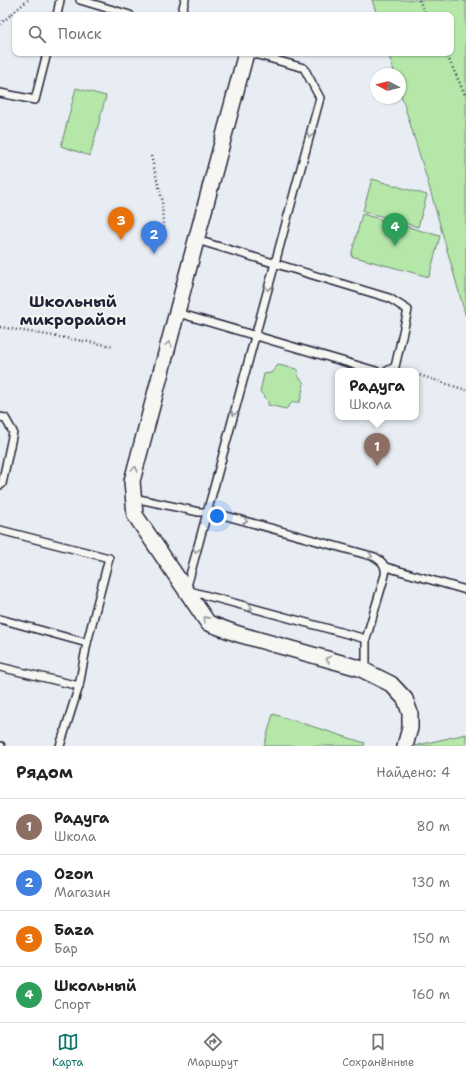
<!DOCTYPE html>
<html lang="ru">
<head>
<meta charset="utf-8">
<style>
	body { margin:0; font-family:"Shantell Sans",sans-serif; background:#f6f6f6; color:#222 }
	.compass { position:absolute; left:370px; top:68px; width:36px; height:36px; border-radius:50%; background:#fff; box-shadow:0 1px 3px #0004; rotate:277deg }
	.you { position:absolute; left:217px; top:516px; width:14px; height:14px; margin:-10px; border:3px solid #fff; border-radius:50%; background:#1a73e8; box-shadow:0 0 0 6px #1a73e833 }
	.badge { display:grid; place-items:center; width:26px; height:26px; border-radius:50%; background:#0f766e; color:#fff; font-size:13px; font-weight:700 }
	.pin { position:absolute; translate:-50% -33px; filter:drop-shadow(0 1px 2px #0008) }
	.pin::after { content:''; position:absolute; top:21px; width:14px; height:12px; background:inherit; clip-path:polygon(0 0,100% 0,50% 100%) }
	.popup { position:absolute; left:335px; top:368px; width:84px; height:52px; box-sizing:border-box; display:grid; place-content:center; border-radius:8px; background:#fff; filter:drop-shadow(0 1px 3px #0005); font-size:13px; white-space:nowrap; color:#767676 }
	.popup b { font-size:15px; color:#222 }
	.popup::after { content:''; position:absolute; left:50%; top:100%; margin-left:-8px; border:8px solid transparent; border-top-color:#fff }
	.list { margin:0; padding:0; list-style:none }
	h2 { display:flex; justify-content:space-between; align-items:center; height:52px; margin:0; padding:0 16px; font-size:17px }
	h2 small { font-size:13px; font-weight:400; color:#767676 }
	.list li { display:grid; grid-template-columns:26px 1fr auto; gap:12px; align-items:center; box-sizing:border-box; height:56px; padding:0 16px; border-top:1px solid #e0e0e0 }
	.list b { display:block; font-size:15px; white-space:nowrap }
	.list p { margin:0; font-size:13px; white-space:nowrap; color:#767676 }
	.list em { font-size:13px; font-style:normal; color:#767676 }
	.icon { flex:none; width:22px; height:22px; fill:none; stroke:currentColor; stroke-width:2; stroke-linecap:round; stroke-linejoin:round }
	.map { position:relative; flex:none; width:466px; height:746px; overflow:hidden }
	.search { position:absolute; background:#fff; box-shadow:0 1px 3px #0004; left:12px; right:12px; top:12px; height:44px; display:flex; align-items:center; gap:10px; box-sizing:border-box; padding:0 14px; border-radius:8px; color:#767676; font-size:15px }
	.sheet { height:276px; background:#fff }
	nav { display:flex; justify-content:space-around; align-items:center; box-sizing:border-box; height:56px; border-top:1px solid #e0e0e0; background:#fff; font-size:11px; color:#767676 }
	nav a { display:grid; justify-items:center; gap:2px }
	nav .on { color:#0f766e }
	.map>svg:first-child { display:block }
	.green { fill:#b4e7a8; stroke:#6b8472 }
	.lines { fill:none; stroke-linecap:round; stroke-linejoin:round }
	.service-casing { stroke:#22223b; stroke-width:10 }
	.minor-casing { stroke:#22223b; stroke-width:18 }
	.path { stroke:#22223b; stroke-width:2.5; stroke-dasharray:1 3; stroke-linecap:butt }
	.service { stroke:#f6f6f2; stroke-width:7 }
	.minor { stroke:#f6f6f2; stroke-width:15 }
	.oneway { stroke:#9797a0 }
	.labels { text-anchor:middle; stroke-width:3.5; stroke-linejoin:round; paint-order:stroke }
	.neighbourhood-label { font-size:16px; font-weight:bold; fill:#22223b; stroke:#f6f6f2 }
</style>
</head>
<body>
<div class="map">
<svg width="466" height="746" viewBox="0 0 466 746">
	<rect width="100%" height="100%" fill="#e8edf3"/>
	<filter id="ink" filterUnits="userSpaceOnUse"><feTurbulence type="fractalNoise" baseFrequency=".025" numOctaves="2"/><feDisplacementMap in="SourceGraphic" scale="8" xChannelSelector="R" yChannelSelector="G"/><feConvolveMatrix kernelMatrix="1 2 1 2 8 2 1 2 1" color-interpolation-filters="sRGB"/></filter>
	<g filter="url(#ink)">
		<g class="green">
			<path d="M372,0H466V317L427,179L400,91V74H395L388,53H451V15H377Z"/>
			<path d="M76,88L106,96L90,156L61,146Z"/>
			<path d="M372,179L427,195L418,227L363,211Z"/>
			<path d="M362,214L440,236L429,277L351,256Z"/>
			<path d="M278,365L297,369L298,376L304,383L300,402H293L286,409L268,405V400L260,392L264,374L271,373Z"/>
			<path d="M273,714L365,743L364,746H264Z"/>
			<path d="M466,734V746H414Z"/>
		</g>
		<g class="lines">
			<g class="service-casing">
				<g id="service">
					<path d="M80,0L130,15"/>
					<path d="M57,15L60,0"/>
					<path d="M181,15L185,0"/>
					<path d="M251,53L304,68L320,98L186,590L366,639"/>
					<path d="M0,93L35,100L47,53"/>
					<path d="M197,240L389,298L408,310L395,367L387,371"/>
					<path d="M178,313L376,371"/>
					<path d="M0,417L5,418L13,432L2,484L0,485"/>
					<path d="M134,498L199,512H212L375,557C383,562 386,566 385,575L366,639V671"/>
					<path d="M0,530L109,558L87,643"/>
					<path d="M386,567L466,590"/>
					<path d="M0,619L87,643L79,686L0,667"/>
					<path d="M0,746H1"/>
					<path d="M60,746L79,686"/>
				</g>
			</g>
			<g class="minor-casing">
				<path id="minor" d="M246,53L132,481L135,515L208,623L238,634L359,668L391,684L405,699L410,713V728L405,746"/>
			</g>
			<g class="path">
				<path d="M419,0L426,15"/>
				<path d="M465,0L466,2"/>
				<path d="M0,24L28,0"/>
				<path d="M446,53L466,97"/>
				<path d="M151,156L162,199L163,223L166,238"/>
				<path d="M0,327L113,346"/>
				<path d="M416,374L466,390"/>
			</g>
			<use href="#service" class="service"/>
			<use href="#minor" class="minor"/>
		</g>
		<defs><path id="oneway-chevron" d="M-2-3.5L2.5 0L-2 3.5" fill="none" stroke-width="1.6" stroke-linecap="round" stroke-linejoin="round"/></defs>
		<g class="oneway">
			<use href="#oneway-chevron" transform="translate(310 135) rotate(105)"/>
			<use href="#oneway-chevron" transform="translate(268 288) rotate(105)"/>
			<use href="#oneway-chevron" transform="translate(169 344) rotate(-75)"/>
			<use href="#oneway-chevron" transform="translate(234 413) rotate(105)"/>
			<use href="#oneway-chevron" transform="translate(135 469) rotate(-75)"/>
			<use href="#oneway-chevron" transform="translate(245 521) rotate(16)"/>
			<use href="#oneway-chevron" transform="translate(196 550) rotate(105)"/>
			<use href="#oneway-chevron" transform="translate(370 556) rotate(17)"/>
			<use href="#oneway-chevron" transform="translate(250 608) rotate(15)"/>
			<use href="#oneway-chevron" transform="translate(206 619) rotate(-132)"/>
			<use href="#oneway-chevron" transform="translate(328 659) rotate(-164)"/>
		</g>
	</g>
	<g class="labels">
		<g class="neighbourhood-label">
			<text x="73" y="307">Школьный<tspan x="73" dy="18">микрорайон</tspan></text>
		</g>
	</g>
</svg>
<svg class="compass" viewBox="-18 -18 36 36"><path d="M0-13l5 13h-10z" fill="#e53935"/><path d="M0 13l5-13h-10z" fill="#767676"/></svg>
<div class="you"></div>
<div class="pin badge" style="left:377px;top:466px;background:#8d6e63">1</div>
<div class="popup"><b>Радуга</b>Школа</div>
<div class="pin badge" style="left:154px;top:254px;background:#3f7fe0">2</div>
<div class="pin badge" style="left:121px;top:240px;background:#e8710a">3</div>
<div class="pin badge" style="left:395px;top:246px;background:#2e9e5b">4</div>
<div class="search"><svg class="icon" aria-label="search" viewBox="0 0 24 24"><circle cx="10" cy="10" r="6"/><path d="M15 15l6 6"/></svg>Поиск</div>
</div>
<section class="sheet">
<h2>Рядом<small>Найдено: 4</small></h2>
<ul class="list">
<li><span class="badge" style="background:#8d6e63">1</span><div><b>Радуга</b><p>Школа</p></div><em>80 m</em></li>
<li><span class="badge" style="background:#3f7fe0">2</span><div><b>Ozon</b><p>Магазин</p></div><em>130 m</em></li>
<li><span class="badge" style="background:#e8710a">3</span><div><b>Баza</b><p>Бар</p></div><em>150 m</em></li>
<li><span class="badge" style="background:#2e9e5b">4</span><div><b>Школьный</b><p>Спорт</p></div><em>160 m</em></li>
</ul>
</section>
<nav>
<a class="on"><svg class="icon" aria-label="map" viewBox="0 0 24 24"><path d="M3 6l6-2 6 2 6-2v14l-6 2-6-2-6 2zM9 4v14M15 6v14"/></svg>Карта</a>
<a><svg class="icon" aria-label="directions" viewBox="0 0 24 24"><path d="M12 3l9 9-9 9-9-9zM9 14v-3h6M13 9l2 2-2 2"/></svg>Маршрут</a>
<a><svg class="icon" aria-label="saved" viewBox="0 0 24 24"><path d="M7 4h10v16l-5-4-5 4z"/></svg>Сохранённые</a>
</nav>
</body>
</html>
